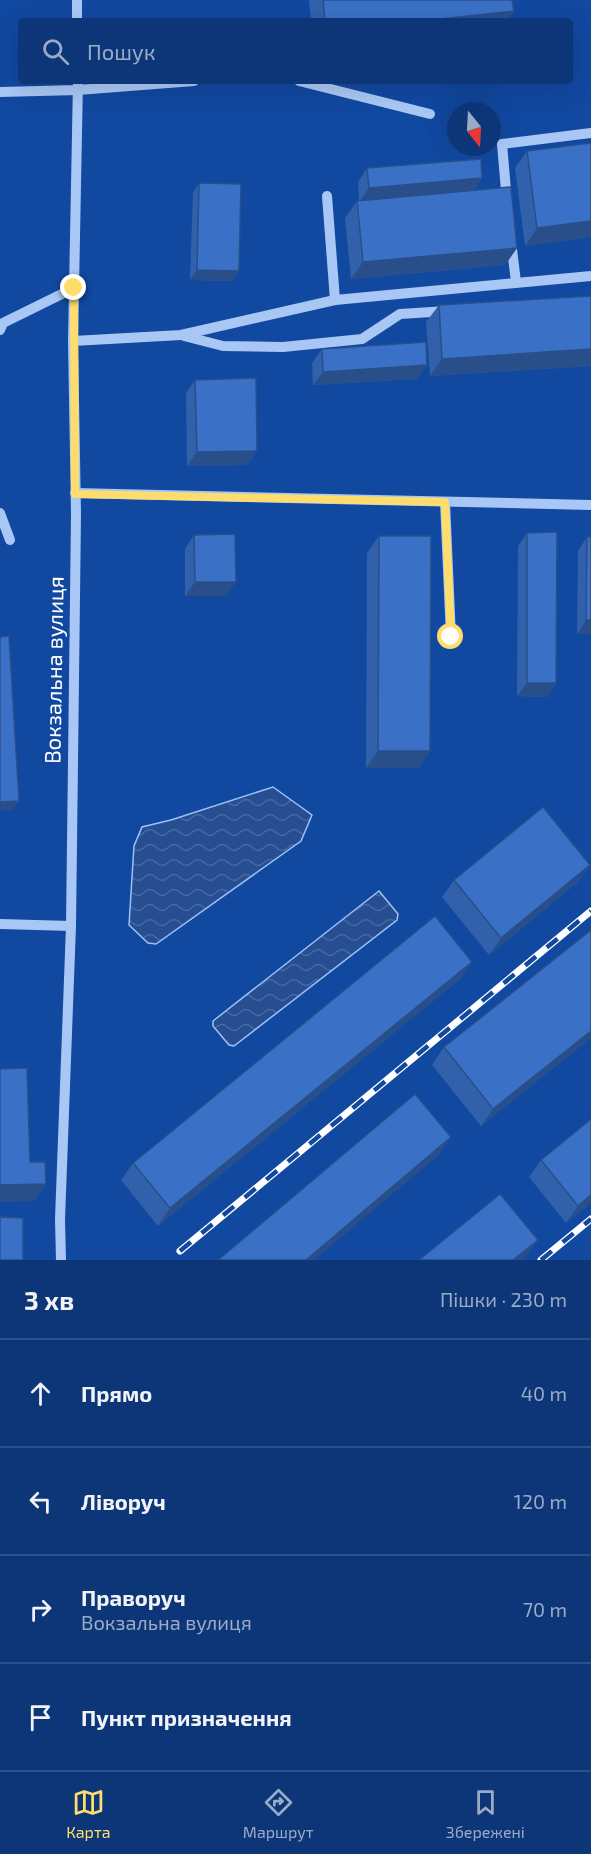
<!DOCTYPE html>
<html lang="uk">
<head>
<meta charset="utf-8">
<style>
	body { margin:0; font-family:"Exo 2",sans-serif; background:#1b4180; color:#f1f3f6 }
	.compass { position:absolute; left:447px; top:102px; width:54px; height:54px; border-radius:50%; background:#0d3678; box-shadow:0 6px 24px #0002; rotate:162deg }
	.stop { position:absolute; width:18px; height:18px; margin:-14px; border:4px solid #ffdd6d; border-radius:50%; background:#fff }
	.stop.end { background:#ffdd6d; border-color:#fff; box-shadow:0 2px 6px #0008 }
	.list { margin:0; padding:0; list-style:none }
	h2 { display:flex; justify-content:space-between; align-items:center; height:78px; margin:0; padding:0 24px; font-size:26px }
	h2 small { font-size:20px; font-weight:400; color:#9aabc6 }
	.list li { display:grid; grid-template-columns:39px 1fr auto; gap:18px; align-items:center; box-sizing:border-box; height:108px; padding:0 24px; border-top:2px solid #2d508a }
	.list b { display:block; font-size:22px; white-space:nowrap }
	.list p { margin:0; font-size:20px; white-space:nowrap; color:#9aabc6 }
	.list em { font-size:20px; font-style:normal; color:#9aabc6 }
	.icon { flex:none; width:33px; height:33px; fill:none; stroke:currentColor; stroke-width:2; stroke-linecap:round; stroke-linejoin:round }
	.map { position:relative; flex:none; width:591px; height:1260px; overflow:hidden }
	.search { position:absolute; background:#0d3678; box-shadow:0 6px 24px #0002; left:18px; right:18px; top:18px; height:66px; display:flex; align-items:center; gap:15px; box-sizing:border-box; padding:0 21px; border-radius:6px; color:#9aabc6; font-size:22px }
	.sheet { height:510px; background:#0d3678 }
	nav { display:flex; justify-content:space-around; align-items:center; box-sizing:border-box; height:84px; border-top:2px solid #2d508a; background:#0d3678; font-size:16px; color:#9aabc6 }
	nav a { display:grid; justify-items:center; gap:3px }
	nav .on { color:#ffdd6d }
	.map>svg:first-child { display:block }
	.water { fill:url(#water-waves); stroke:#9bc1f8; stroke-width:1.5 }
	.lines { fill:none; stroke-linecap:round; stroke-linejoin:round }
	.minor { stroke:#a9c7f5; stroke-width:10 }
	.rail-casing { stroke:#fff; stroke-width:7 }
	.rail { stroke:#1148a0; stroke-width:4.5; stroke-dasharray:14; stroke-linecap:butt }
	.wall { fill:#3261ab }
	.shaded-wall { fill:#294f8b }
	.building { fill:#3a71c7; stroke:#294f8b; stroke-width:1.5 }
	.route { stroke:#ffdd6d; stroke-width:8 }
	.labels { text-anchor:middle; stroke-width:5; stroke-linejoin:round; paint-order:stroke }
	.street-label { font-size:22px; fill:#fff; stroke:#1148a0 }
</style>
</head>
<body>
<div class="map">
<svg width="591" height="1260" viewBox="0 0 591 1260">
	<defs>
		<pattern id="water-waves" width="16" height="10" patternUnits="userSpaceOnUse" patternTransform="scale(1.5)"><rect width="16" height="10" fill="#264e90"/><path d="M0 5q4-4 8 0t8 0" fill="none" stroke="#4769a1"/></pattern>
	</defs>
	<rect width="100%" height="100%" fill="#1148a0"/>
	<g class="water">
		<path d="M273,787L312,815L301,841L156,944L148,943L129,925L134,846L142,827L171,820Z"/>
		<path d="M379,891L398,914L397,920L234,1046L229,1045L213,1026V1021Z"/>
	</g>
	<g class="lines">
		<g class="minor">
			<path d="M77,0V21"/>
			<path d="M299,81L430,114"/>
			<path d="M0,92L78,90L194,81"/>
			<path d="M327,196L335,300"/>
			<path d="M507,202L502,144L591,133"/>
			<path d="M511,241L516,282"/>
			<path d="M0,330L3,323L74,288"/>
			<path d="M184,336L223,346L283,347L362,339L400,314L447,311"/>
			<path d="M73,341L181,335L335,300L591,276"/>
			<path d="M75,493L591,505"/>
			<path d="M445,502L451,637"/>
			<path d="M0,513L10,540"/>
			<path d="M0,924L71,926"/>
			<path d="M61,1260L60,1219L71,926L76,514L73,341L78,81"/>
		</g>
		<g class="rail-casing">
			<g id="rail">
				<path d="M180,1251L591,911"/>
				<path d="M541,1260L591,1219"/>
			</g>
		</g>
		<use href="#rail" class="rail"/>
	</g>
	<g class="wall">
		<path d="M309,0H512L514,11L506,21H311Z"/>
		<path d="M527,151L591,237L525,246L515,168Z"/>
		<path d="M367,168L482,178L474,190L517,248L505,265L351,279L345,218L357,201H359L358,182Z"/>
		<path d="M199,183L232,281L190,280L193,193Z"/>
		<path d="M591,296V366L430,376L426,322L439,305Z"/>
		<path d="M322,349L417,379L313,385L312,363Z"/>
		<path d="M195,380L257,451L247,465L187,466L186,393Z"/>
		<path d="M527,533L556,683L547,697L517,696L518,546Z"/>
		<path d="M194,535L226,596H185V549Z"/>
		<path d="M379,536L430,751L418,768H366L367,553Z"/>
		<path d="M587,537L591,634H577L578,551Z"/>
		<path d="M590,865L578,882L489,955L442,897L454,880Z"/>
		<path d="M472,962L460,979L158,1226L121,1180L133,1163Z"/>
		<path d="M591,1038L481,1126L432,1065L444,1047Z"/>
		<path d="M541,1160L591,1203L566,1223L529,1177Z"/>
	</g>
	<g class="shaded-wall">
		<path d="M514,11L506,21H421Z"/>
		<path d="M482,178L473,191L360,201L369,188Z"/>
		<path d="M591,221V237L525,246L537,228Z"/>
		<path d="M517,248L505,265L351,279L363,262Z"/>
		<path d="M197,270L239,271L232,281L190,280Z"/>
		<path d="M591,349V366L430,376L442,359Z"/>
		<path d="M427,365L417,379L313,385L323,372Z"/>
		<path d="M257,451L247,465L187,466L197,452Z"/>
		<path d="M195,582H236L226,596H185Z"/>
		<path d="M586,620H591V634H577Z"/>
		<path d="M527,683H556L547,697L517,696Z"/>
		<path d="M378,751H430L418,768H366Z"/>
		<path d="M19,801L13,810L0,811V802Z"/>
		<path d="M590,865L578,882L489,955L501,938Z"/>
		<path d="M472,962L460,979L158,1226L170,1208Z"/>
		<path d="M591,1031V1038L481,1126L493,1109Z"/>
		<path d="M451,1137L439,1155L314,1260H306Z"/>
		<path d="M46,1184L34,1201L0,1202V1185Z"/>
		<path d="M591,1195V1203L566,1223L578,1206Z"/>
		<path d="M538,1240L526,1257L522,1260H513Z"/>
	</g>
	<g class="building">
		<path d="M323,0H512L514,11L421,21H325Z"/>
		<path d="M591,143V221L537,228L527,151Z"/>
		<path d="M481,159L482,178L369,188L367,168Z"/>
		<path d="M199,183L241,184L239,271L197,270Z"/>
		<path d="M511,187L517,248L363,262L357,201Z"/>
		<path d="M591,296V349L442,359L439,305Z"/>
		<path d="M426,342L427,365L323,372L322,349Z"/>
		<path d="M256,378L257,451L197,452L195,380Z"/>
		<path d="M557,532L556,683H527V533Z"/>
		<path d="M235,534L236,582H195L194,535Z"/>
		<path d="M379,536H431L430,751H378Z"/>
		<path d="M587,537H591V620H586Z"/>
		<path d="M9,636L19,801L0,802V637Z"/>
		<path d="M543,807L590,865L501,938L454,880Z"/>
		<path d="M435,916L472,962L170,1208L133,1163Z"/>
		<path d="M591,930V1031L493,1109L444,1047Z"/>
		<path d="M27,1068L30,1162H45L46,1184L0,1185V1069Z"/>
		<path d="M415,1094L451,1137L306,1260H218Z"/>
		<path d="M591,1119V1195L578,1206L541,1160Z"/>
		<path d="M500,1194L538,1240L513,1260H419Z"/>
		<path d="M0,1217L23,1218V1260H0Z"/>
	</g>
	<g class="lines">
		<path class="route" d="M74,288L75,494L445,502L451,637"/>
	</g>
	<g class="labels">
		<g class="street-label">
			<text transform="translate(54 670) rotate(-89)" y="8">Вокзальна вулиця</text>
		</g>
	</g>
</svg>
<svg class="compass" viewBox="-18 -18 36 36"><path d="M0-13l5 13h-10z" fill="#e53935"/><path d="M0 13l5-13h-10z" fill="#9aabc6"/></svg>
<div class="stop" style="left:451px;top:637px"></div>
<div class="stop end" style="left:74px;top:288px"></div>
<div class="search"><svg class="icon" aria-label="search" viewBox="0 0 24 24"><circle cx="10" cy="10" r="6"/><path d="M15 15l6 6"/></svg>Пошук</div>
</div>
<section class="sheet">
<h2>3 хв<small>Пішки · 230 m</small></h2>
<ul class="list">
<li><svg class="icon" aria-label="ahead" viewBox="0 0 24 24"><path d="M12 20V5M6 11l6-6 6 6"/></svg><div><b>Прямо</b></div><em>40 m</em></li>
<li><svg class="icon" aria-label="left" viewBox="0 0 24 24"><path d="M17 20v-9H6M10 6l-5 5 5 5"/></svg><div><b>Ліворуч</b></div><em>120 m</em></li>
<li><svg class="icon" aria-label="right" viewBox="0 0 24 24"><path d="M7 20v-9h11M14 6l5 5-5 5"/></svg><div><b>Праворуч</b><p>Вокзальна вулиця</p></div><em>70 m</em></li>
<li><svg class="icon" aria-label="arrive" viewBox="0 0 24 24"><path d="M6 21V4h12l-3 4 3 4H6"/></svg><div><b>Пункт призначення</b></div></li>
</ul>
</section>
<nav>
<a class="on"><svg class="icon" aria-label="map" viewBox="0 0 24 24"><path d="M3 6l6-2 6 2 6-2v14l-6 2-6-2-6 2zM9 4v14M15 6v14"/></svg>Карта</a>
<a><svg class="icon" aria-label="directions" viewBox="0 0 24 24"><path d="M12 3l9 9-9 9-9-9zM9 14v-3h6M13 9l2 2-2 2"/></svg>Маршрут</a>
<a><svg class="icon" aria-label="saved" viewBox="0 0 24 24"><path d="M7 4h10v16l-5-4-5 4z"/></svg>Збережені</a>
</nav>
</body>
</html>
